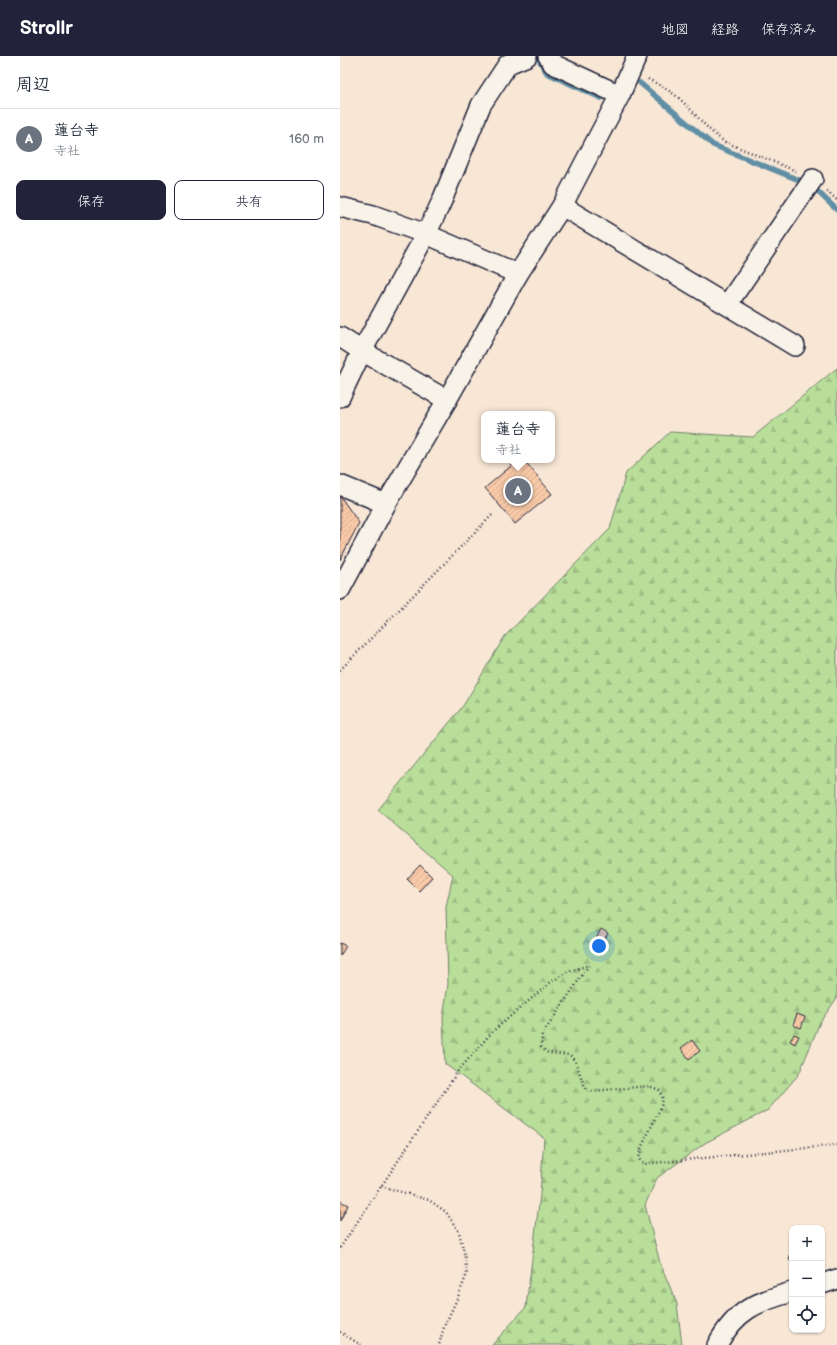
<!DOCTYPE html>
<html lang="ja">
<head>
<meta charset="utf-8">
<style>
	body { margin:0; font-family:"Balsamiq Sans","Klee One",sans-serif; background:#f2f2f3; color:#1f2937 }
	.controls { position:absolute; right:12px; bottom:12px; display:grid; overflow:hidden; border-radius:8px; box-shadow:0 1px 3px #0004 }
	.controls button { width:36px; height:36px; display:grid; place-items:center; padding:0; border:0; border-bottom:1px solid #e0e1e3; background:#fff; color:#1f2937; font:20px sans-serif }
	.you { position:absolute; left:259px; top:890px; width:14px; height:14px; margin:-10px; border:3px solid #fff; border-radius:50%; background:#1a73e8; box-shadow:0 0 0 6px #1a73e833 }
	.badge { display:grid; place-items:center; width:26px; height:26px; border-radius:50%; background:#22223b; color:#fff; font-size:13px; font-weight:700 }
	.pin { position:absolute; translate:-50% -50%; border:2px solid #fff; box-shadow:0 1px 4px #0006 }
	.popup { position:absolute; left:141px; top:355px; width:74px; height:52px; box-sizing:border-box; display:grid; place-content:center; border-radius:8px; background:#fff; filter:drop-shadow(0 1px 3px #0005); font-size:13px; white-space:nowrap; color:#747a83 }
	.popup b { font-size:15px; color:#1f2937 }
	.popup::after { content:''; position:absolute; left:50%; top:100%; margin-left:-8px; border:8px solid transparent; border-top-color:#fff }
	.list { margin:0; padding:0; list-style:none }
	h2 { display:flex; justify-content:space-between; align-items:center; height:52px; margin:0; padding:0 16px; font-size:17px }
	h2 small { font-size:13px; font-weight:400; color:#747a83 }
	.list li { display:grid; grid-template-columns:26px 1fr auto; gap:12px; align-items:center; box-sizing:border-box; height:60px; padding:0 16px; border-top:1px solid #e0e1e3 }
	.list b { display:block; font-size:15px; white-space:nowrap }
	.list p { margin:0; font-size:13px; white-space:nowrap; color:#747a83 }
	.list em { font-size:13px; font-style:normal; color:#747a83 }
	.actions { display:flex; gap:8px; padding:12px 16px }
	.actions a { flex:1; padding:9px 0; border:1px solid #22223b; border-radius:8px; text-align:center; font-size:14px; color:#22223b }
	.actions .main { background:#22223b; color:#fff }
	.icon { flex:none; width:22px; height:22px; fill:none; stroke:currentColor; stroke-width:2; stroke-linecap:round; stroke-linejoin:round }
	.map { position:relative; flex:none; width:497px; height:1289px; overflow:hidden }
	header { display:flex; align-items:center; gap:24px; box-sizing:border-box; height:56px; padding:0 20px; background:#22223b; color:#fff }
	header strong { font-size:19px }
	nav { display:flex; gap:22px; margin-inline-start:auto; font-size:14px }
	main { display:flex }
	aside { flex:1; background:#fff }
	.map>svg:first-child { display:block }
	.forest { fill:url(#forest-firs); stroke:#6e806a }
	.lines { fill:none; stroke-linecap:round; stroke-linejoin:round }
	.stream { stroke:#618fa5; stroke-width:5.5 }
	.building { fill:url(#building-hatch); stroke:#22223b }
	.minor-casing { stroke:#22223b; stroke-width:22 }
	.path { stroke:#22223b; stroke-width:2.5; stroke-dasharray:1 3; stroke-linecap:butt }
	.minor { stroke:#f7f3e8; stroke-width:19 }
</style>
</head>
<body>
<header>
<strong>Strollr</strong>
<nav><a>地図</a><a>経路</a><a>保存済み</a></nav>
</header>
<main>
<aside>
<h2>周辺<small></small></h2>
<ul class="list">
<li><span class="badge" style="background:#6b7280">A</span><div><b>蓮台寺</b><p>寺社</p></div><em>160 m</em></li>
</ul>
<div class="actions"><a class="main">保存</a><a>共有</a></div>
</aside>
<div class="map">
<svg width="497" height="1289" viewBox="0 0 497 1289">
	<defs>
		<pattern id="forest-firs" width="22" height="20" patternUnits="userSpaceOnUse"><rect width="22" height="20" fill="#b9de99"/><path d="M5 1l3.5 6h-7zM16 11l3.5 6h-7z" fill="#9fbe85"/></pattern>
		<pattern id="building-hatch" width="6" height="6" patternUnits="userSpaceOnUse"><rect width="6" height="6" fill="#f9caa8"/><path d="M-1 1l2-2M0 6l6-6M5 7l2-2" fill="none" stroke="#d5ad92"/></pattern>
	</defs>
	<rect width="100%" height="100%" fill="#f8e7d5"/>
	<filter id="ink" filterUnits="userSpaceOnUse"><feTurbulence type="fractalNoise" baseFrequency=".025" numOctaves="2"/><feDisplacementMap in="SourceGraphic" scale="8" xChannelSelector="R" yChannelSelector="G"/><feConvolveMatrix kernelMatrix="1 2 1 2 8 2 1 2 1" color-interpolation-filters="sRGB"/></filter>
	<g filter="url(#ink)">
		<path class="forest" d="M497,312V942L480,966L459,1018L428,1054L365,1087L317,1122L305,1149L320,1207L337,1248L342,1289H152L186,1251L200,1139L204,1082L105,1008L103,962L108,928L106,851L113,819L38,754L123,650L165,580L270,473L286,417L330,376L413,381Z"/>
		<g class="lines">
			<g class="stream">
				<path d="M197,0L207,17L261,42"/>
				<path d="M300,27L373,89L459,124L476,134L497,154"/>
			</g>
		</g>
		<g class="building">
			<path d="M178,404H184L212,438L175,468L145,432Z"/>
			<path d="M0,440L19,467L0,504Z"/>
			<path d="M80,809L92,821L79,835L67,823Z"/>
			<path d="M261,873L268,877L260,893L253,889Z"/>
			<path d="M0,887L6,890L0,900Z"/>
			<path d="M457,958L465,961L461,972L453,969Z"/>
			<path d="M454,978L459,980L455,988L450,985Z"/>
			<path d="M352,984L360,995L349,1003L341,992Z"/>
			<path d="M0,1145L8,1149L0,1165Z"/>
			<path d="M452,1193V1205L449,1204Z"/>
		</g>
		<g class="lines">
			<g class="minor-casing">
				<g id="minor">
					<path d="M208,0L213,8L280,39"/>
					<path d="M222,150L455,290"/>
					<path d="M0,151L33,159L86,178L178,218"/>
					<path d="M387,249L473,123"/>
					<path d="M0,281L22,295L107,344"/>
					<path d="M0,341L22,295L86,178L101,147L141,49L168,8L187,0"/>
					<path d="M0,429L46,448"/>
					<path d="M0,534L46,448L107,344L178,218L222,150L280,39L297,0"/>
					<path d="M482,1228L497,1223"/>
					<path d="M377,1289C396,1254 416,1246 452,1236"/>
				</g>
			</g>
			<g class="path">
				<path d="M308,23C317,28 326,32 335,39C353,53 365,73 385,86L456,115"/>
				<path d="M487,135L497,144"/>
				<path d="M0,614L153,458"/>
				<path d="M41,1130L89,1144L106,1156L119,1176L124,1196L127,1218L117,1243L104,1271L99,1289"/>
				<path d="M0,1192L118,1015L153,975L211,926L227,916L249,909L202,979L201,991L208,997L230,999L235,1005L246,1034L252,1035L309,1030L319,1034L323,1043L321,1051L301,1092L299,1103L303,1108L497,1089"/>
				<path d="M0,1276L21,1289"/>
			</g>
			<use href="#minor" class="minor"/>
		</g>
	</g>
</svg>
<div class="controls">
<button>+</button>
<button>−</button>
<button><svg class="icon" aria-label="locate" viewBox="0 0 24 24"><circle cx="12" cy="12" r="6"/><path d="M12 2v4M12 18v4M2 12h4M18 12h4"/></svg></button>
</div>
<div class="you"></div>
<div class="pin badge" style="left:178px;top:435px;background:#6b7280">A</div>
<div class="popup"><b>蓮台寺</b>寺社</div>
</div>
</main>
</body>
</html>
